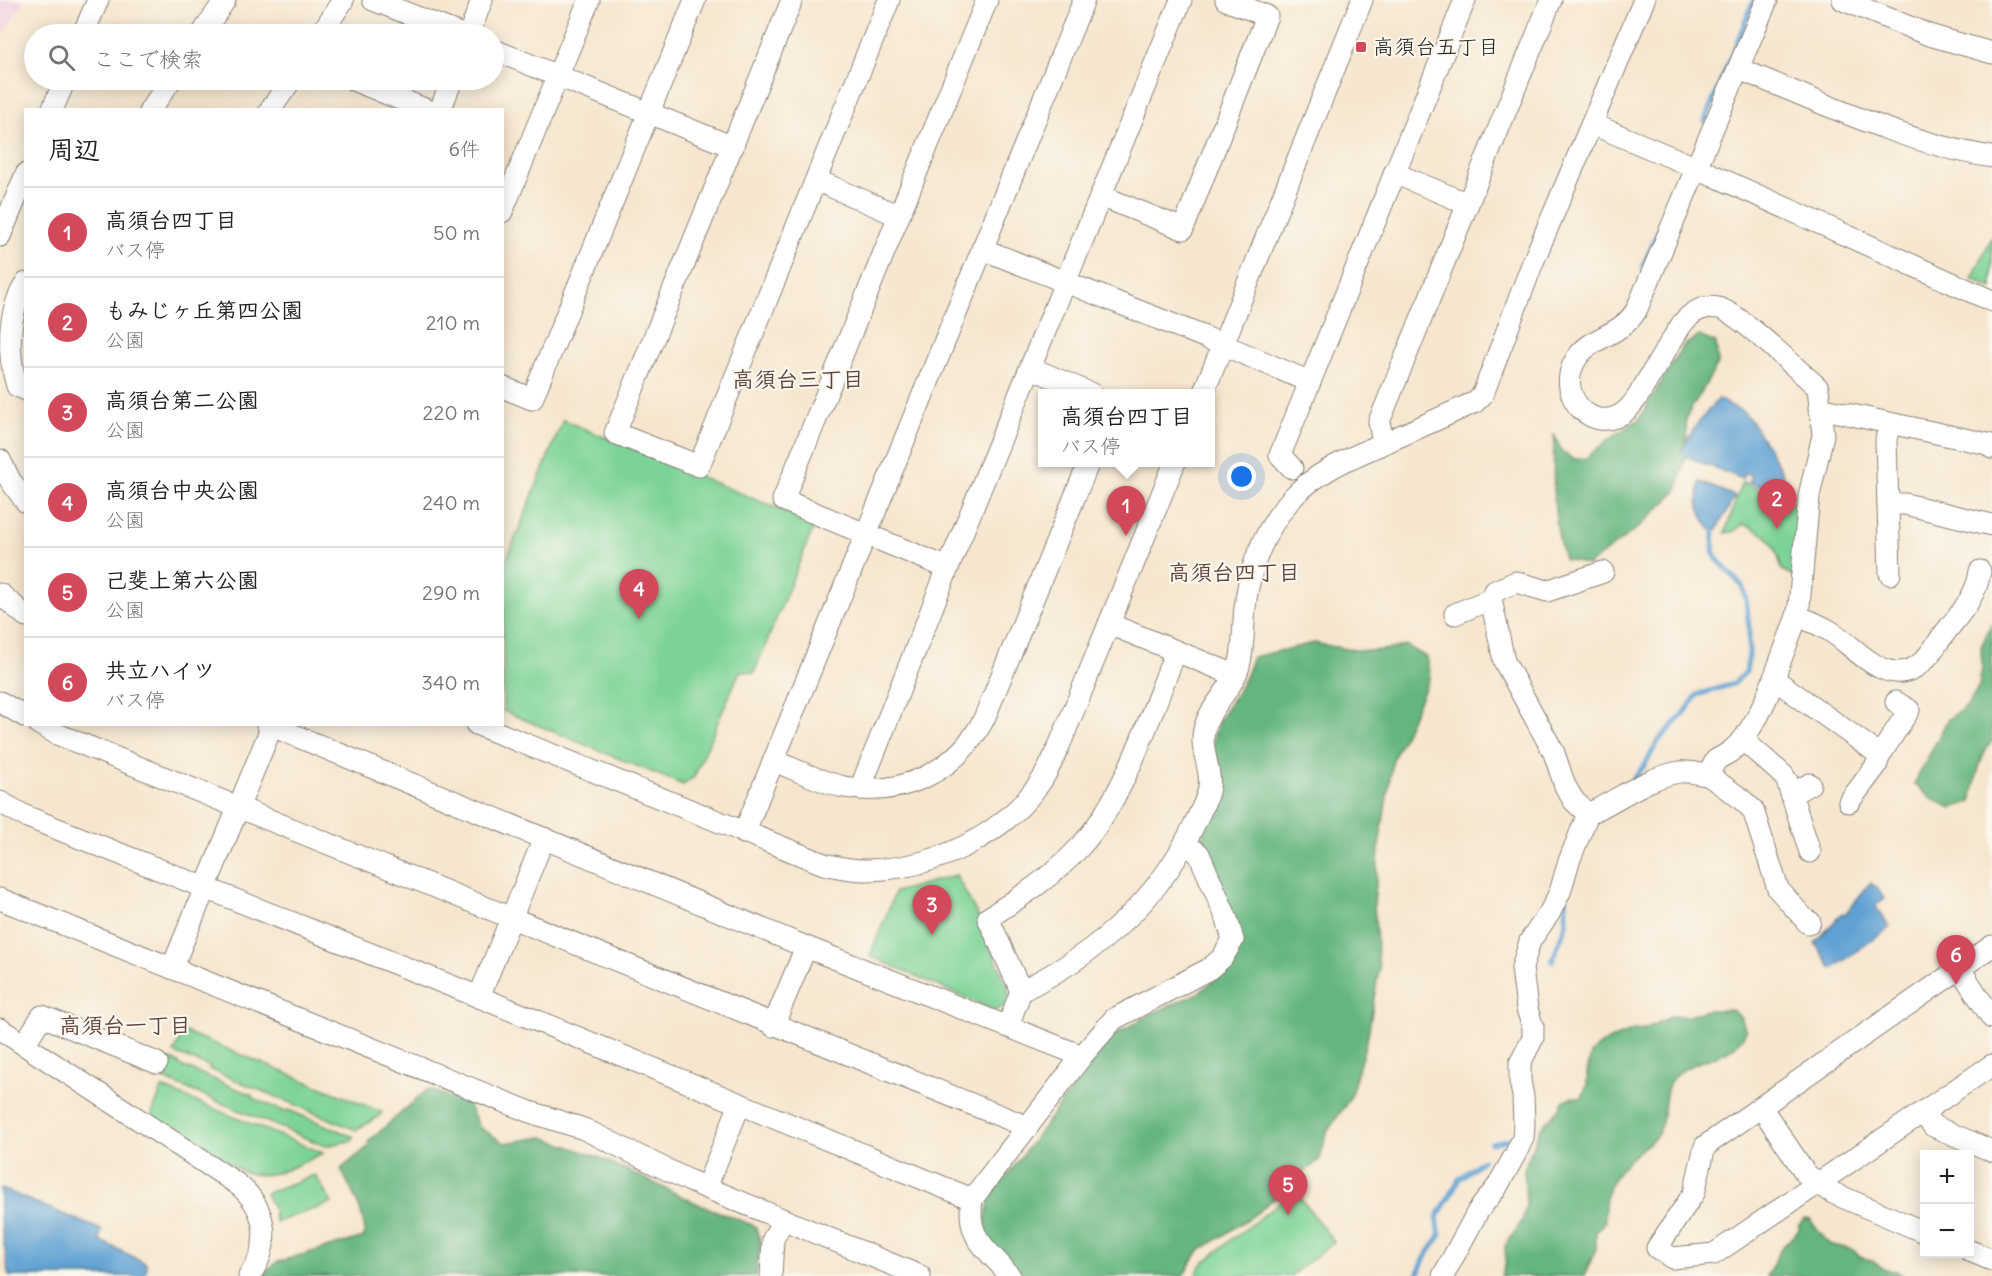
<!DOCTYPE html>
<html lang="ja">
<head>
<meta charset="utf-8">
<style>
	body { margin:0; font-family:Delius,"Klee One",sans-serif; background:#f6f6f6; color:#202124 }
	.controls { position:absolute; right:18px; bottom:18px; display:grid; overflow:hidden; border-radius:0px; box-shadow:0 3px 15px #0003 }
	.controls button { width:54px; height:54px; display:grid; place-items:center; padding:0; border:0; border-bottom:2px solid #e0e0e0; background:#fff; color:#202124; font:30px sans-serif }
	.you { position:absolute; left:1242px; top:477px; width:21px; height:21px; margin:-15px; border:4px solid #fff; border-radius:50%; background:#1a73e8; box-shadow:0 0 0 9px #1a73e833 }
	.badge { display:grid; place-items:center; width:39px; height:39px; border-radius:50%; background:#d1495b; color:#fff; font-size:20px; font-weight:700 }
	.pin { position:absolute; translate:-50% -50px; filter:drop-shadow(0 2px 3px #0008) }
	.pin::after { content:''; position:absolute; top:32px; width:21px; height:18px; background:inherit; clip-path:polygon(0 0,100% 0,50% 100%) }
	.popup { position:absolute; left:1038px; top:389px; width:177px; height:78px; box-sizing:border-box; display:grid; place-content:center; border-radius:0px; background:#fff; filter:drop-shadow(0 2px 4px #0005); font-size:20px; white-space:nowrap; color:#757577 }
	.popup b { font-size:22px; color:#202124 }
	.popup::after { content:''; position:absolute; left:50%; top:100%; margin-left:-12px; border:12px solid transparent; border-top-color:#fff }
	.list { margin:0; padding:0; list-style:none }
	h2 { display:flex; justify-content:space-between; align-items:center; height:78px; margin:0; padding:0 24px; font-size:26px }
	h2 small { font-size:20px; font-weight:400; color:#757577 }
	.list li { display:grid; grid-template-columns:39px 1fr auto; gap:18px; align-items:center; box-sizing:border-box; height:90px; padding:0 24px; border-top:2px solid #e0e0e0 }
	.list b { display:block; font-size:22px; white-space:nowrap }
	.list p { margin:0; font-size:20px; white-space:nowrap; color:#757577 }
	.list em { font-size:20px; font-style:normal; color:#757577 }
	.icon { flex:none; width:33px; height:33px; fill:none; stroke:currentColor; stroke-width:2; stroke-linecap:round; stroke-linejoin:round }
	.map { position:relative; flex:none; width:1992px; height:1276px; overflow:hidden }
	.search { position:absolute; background:#fff; box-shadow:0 3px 15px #0003; left:24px; top:24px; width:480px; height:66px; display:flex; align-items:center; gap:15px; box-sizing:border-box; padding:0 21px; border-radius:33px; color:#757577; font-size:22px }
	.panel { position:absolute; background:#fff; box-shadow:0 3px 15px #0003; left:24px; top:108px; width:480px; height:618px; border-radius:0px }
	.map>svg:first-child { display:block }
	.built { fill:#f2cfe1 }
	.green { fill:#7cd397; stroke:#4c785a; stroke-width:1.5 }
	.forest { fill:#65b580; stroke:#40684e; stroke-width:1.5 }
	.water { fill:#5fa1d3; stroke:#3e5e78; stroke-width:1.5 }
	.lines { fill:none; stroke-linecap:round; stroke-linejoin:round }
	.stream { stroke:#5fa1d3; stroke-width:5 }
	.minor-casing { stroke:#898176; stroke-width:23 }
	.minor { stroke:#fff; stroke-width:21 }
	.poi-dot { fill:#d1495b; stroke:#fbf7ec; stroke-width:2 }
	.labels { text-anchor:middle; stroke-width:4.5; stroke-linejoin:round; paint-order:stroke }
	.poi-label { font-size:21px; fill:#1c1c1c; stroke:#fbf7ec; text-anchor:start }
	.neighbourhood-label { font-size:22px; font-weight:bold; fill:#604441; stroke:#fbf7ec }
</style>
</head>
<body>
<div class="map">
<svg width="1992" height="1276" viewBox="0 0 1992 1276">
	<rect width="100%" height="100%" fill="#fbf7ec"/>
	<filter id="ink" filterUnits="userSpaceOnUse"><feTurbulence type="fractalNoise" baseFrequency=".0167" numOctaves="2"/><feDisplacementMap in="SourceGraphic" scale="12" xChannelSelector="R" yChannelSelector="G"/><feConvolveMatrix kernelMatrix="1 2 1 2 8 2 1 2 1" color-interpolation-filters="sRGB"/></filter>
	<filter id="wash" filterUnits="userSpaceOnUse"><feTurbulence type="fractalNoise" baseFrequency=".008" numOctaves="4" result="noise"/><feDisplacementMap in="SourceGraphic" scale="24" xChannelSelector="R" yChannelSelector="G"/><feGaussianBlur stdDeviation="1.35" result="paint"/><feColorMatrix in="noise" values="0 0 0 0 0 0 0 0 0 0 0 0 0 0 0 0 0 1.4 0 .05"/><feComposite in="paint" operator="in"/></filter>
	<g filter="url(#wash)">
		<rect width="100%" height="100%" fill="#f6e6cf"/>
		<path class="built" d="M0,0H24L0,41Z"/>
		<g class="green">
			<path d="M1992,236V288L1972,279Z"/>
			<path d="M563,420L815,524L754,673L740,671L694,777L683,785L503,711V568Z"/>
			<path d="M1742,482L1801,507L1796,577L1782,570C1774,542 1772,535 1743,524L1735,531L1725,533Z"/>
			<path d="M956,875L977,914L1008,988L1009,997L1004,1006L995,1011L870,956L895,892Z"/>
			<path d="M183,1031L382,1112L378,1117L356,1130L209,1069L210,1067L174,1053Z"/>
			<path d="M171,1060L179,1063V1065L252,1095V1098L286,1112L288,1110L354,1137L353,1140L325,1146L164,1079Z"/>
			<path d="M162,1088L323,1153C299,1164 271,1182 244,1172L151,1116Z"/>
			<path d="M315,1175L332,1203L276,1222L273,1214L275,1213L266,1193Z"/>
			<path d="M1295,1191L1334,1242L1290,1276H1196L1200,1266L1231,1240Z"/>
		</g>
		<g class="forest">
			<path d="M1699,336L1716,343L1718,364L1686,417L1687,451L1677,491L1639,527L1588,565L1564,559C1552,519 1553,476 1554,434L1562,452L1573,459L1586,458L1609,439L1639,419L1683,346Z"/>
			<path d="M1992,622V741C1979,757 1975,783 1971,802L1952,808L1932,799L1914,784L1948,719L1967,706L1979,686L1982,667L1981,647Z"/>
			<path d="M1314,643C1346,649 1375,656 1406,645L1426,657L1430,677L1393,760L1380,840L1374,905L1379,969L1368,1035L1350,1098L1327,1132L1320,1159L1257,1213L1198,1252L1183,1276H1020L988,1239L985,1220L990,1198L1089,1066L1116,1034L1149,1015L1198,993L1225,972L1242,944L1203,844C1202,825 1215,809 1218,791C1221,774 1211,754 1214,736C1217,717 1234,700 1242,683C1247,675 1249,666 1253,657Z"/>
			<path d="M1706,1010H1732L1741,1018L1746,1031C1734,1059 1699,1057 1677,1074C1660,1087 1668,1117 1658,1134C1653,1141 1643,1147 1637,1153C1615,1170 1602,1192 1605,1221L1596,1232V1249L1584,1276H1501L1506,1262L1505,1246L1522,1221L1526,1205L1524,1169L1540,1129L1560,1108L1563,1101L1572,1097L1582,1098L1587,1085V1073L1591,1054L1597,1047L1610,1039L1635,1030L1645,1029L1672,1016H1688Z"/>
			<path d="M428,1089L468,1104L479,1127L504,1143L543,1137L601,1158L696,1203L755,1226L761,1243L756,1276H260L277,1262L364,1237C367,1214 350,1189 341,1169L369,1146L368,1142Z"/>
			<path d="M1804,1219L1811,1220C1816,1230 1823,1235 1829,1244L1853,1250L1860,1257L1873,1261L1885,1270L1897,1271L1903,1276H1767L1782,1247L1799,1230L1800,1224Z"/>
		</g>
		<g class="water">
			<path d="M1718,399L1744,412L1754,425L1782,471L1784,479L1778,493L1749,482L1752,476L1745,473L1742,479L1685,456L1681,451L1697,424Z"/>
			<path d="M1700,482L1735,496L1717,529H1711C1698,513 1696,502 1700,482Z"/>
			<path d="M1870,883L1878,888L1884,899L1875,905L1890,927L1832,969L1815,943L1842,913L1845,914Z"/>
			<path d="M0,1188L102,1230L99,1240L146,1263L147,1268L143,1276H9L0,1218Z"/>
		</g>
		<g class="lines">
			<g class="stream">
				<path d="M1705,121L1754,0"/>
				<path d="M1643,266L1662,223"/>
				<path d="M1633,779L1644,766L1659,740L1684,714L1697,695L1733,684L1746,672L1749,655V628L1746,599L1742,586L1716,558L1713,550L1714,529"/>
				<path d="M1552,961L1566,924V897"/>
				<path d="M1491,1143L1516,1138"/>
				<path d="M1418,1276C1421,1259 1431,1250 1440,1236L1437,1217L1451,1194L1459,1179L1483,1160"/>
			</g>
		</g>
	</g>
	<g filter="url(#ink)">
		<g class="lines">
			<g class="minor-casing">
				<g id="minor">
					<path d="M373,0L460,34"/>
					<path d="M792,0L615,433L699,466L889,0"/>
					<path d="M1843,0L1929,35L1992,53"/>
					<path d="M83,34L98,0"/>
					<path d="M202,34L225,0"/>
					<path d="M321,34L343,0"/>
					<path d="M469,34L482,0"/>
					<path d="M494,50L733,147"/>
					<path d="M1739,69C1821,102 1904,143 1992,157"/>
					<path d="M353,80L427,110"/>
					<path d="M52,110L65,80"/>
					<path d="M150,110L171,80"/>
					<path d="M270,110L291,80"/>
					<path d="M440,110L452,80"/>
					<path d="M1592,124L1697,168L1992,301"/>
					<path d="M1394,173L1468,204"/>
					<path d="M816,180L899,216"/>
					<path d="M1101,196L1183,229L1267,16L1226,0"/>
					<path d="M502,212L589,0"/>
					<path d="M0,236L26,174"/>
					<path d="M982,249L1207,338L1310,382L1465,0"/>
					<path d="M26,283C7,312 7,354 17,386L26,390"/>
					<path d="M1031,368L1092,394"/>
					<path d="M502,387L532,399L695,0"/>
					<path d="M1203,394L1362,0"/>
					<path d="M1819,408L1988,444L1992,448"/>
					<path d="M1890,424L1886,439L1890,574"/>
					<path d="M1383,443L1379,422L1551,0"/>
					<path d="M0,460L10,480L26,502"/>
					<path d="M1292,468L1280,455L1310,382"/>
					<path d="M1888,504H1905L1992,525"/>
					<path d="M948,568L783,500L987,0"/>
					<path d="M0,594L26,616"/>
					<path d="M1491,599L1504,661L1554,753L1565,786L1574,801L1588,814"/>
					<path d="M1455,614L1491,599L1495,591L1516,582L1547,591L1603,572"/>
					<path d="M1797,616C1808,620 1820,625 1830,631C1854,645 1882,685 1914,668C1927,661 1935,646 1944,634C1959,615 1977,596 1980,571"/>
					<path d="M1109,624L1235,675"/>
					<path d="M1774,679L1880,755L1909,710L1896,702"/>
					<path d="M0,702L26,717"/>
					<path d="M39,724L57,734C381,862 703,998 1028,1127"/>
					<path d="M267,724L806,947L1082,1056"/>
					<path d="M476,724L824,864C838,867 854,871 869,870C935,868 1000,838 1039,784C1049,771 1055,754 1062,739L1175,462"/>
					<path d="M1743,740L1783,775L1787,781L1810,852"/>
					<path d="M774,761C797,770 820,782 844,787C902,798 957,771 984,719L1089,462"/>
					<path d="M1708,775L1740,798L1753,810L1778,889L1808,923L1810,922"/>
					<path d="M860,789L948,568L1181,0"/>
					<path d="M1790,791L1801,789L1810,784"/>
					<path d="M0,802L25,816L479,997L972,1199"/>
					<path d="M1849,802L1876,766L1880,755"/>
					<path d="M744,833L1084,0"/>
					<path d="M0,899L530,1112L584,1129L690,1181L920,1276"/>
					<path d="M1992,946L1705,1146L1694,1193L1657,1248L1672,1258L1714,1254L1992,1065"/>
					<path d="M172,968L272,726"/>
					<path d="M1960,969L1992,1018"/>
					<path d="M1021,991L988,918C1021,897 1053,876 1079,848C1125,798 1150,715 1176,651"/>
					<path d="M479,997L544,838"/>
					<path d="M773,1026L806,947"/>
					<path d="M1008,1026L1021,991C1096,954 1158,902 1194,825C1199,814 1205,804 1208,792C1214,771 1199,751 1204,730C1210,704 1235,688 1240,662C1244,645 1243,626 1245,608C1249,567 1265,529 1292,498C1318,470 1355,456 1389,441C1418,428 1447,415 1475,402L1483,394L1533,262L1644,0"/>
					<path d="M0,1029L236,1183C267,1207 273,1244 249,1276"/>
					<path d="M24,1045L42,1016L157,1063"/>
					<path d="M1761,1107L1806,1174L1818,1183L1833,1193L1924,1232"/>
					<path d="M1923,1113L1933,1126L1992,1151"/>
					<path d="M706,1188L740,1104"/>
					<path d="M1970,1251L1992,1260"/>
					<path d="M771,1276L773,1239L783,1220"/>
					<path d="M1010,1276C988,1248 966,1241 972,1199L1082,1056L1114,1019L1209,969L1222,958L1233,940L1227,919L1199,854L1185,843"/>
					<path d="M1443,1276L1478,1211L1497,1187L1516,1153L1523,1138L1524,1124L1523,1096L1520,1081V1063L1533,1038V1027L1527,1009L1522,968L1530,941L1550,912L1560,892L1569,861L1588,814C1618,800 1647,777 1680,772C1688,771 1699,774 1708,775L1716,760L1730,752L1743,740L1758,716L1767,697L1797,616L1799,606L1809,496L1823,435L1818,388L1813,383C1795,368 1737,311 1718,308C1702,305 1691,313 1682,324C1671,341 1661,358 1650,376C1643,387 1637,401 1627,410C1595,438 1556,397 1574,363C1587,336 1619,338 1636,311L1767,0"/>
				</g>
			</g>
			<use href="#minor" class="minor"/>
		</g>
	</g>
	<rect class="poi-dot" x="1355" y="41" width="12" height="12" rx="3"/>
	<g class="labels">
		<g class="poi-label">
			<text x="1373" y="54">高須台五丁目</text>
		</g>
		<g class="neighbourhood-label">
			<text x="798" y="387">高須台三丁目</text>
			<text x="1234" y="580">高須台四丁目</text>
			<text x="125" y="1033">高須台一丁目</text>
		</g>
	</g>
</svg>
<div class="controls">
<button>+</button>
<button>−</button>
</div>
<div class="you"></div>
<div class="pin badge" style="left:1126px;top:536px">1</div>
<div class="popup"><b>高須台四丁目</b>バス停</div>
<div class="pin badge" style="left:1777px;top:529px">2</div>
<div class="pin badge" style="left:932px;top:935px">3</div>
<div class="pin badge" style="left:639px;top:619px">4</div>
<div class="pin badge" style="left:1288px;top:1215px">5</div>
<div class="pin badge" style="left:1956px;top:985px">6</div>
<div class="search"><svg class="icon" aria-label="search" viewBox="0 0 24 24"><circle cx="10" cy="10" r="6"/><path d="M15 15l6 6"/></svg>ここで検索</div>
<section class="panel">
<h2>周辺<small>6件</small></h2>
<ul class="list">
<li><span class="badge">1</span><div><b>高須台四丁目</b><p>バス停</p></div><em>50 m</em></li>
<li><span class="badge">2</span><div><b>もみじヶ丘第四公園</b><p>公園</p></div><em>210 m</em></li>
<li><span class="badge">3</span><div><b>高須台第二公園</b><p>公園</p></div><em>220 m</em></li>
<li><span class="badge">4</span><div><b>高須台中央公園</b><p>公園</p></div><em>240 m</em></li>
<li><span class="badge">5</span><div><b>己斐上第六公園</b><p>公園</p></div><em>290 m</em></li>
<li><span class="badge">6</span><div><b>共立ハイツ</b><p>バス停</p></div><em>340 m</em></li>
</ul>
</section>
</div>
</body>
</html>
